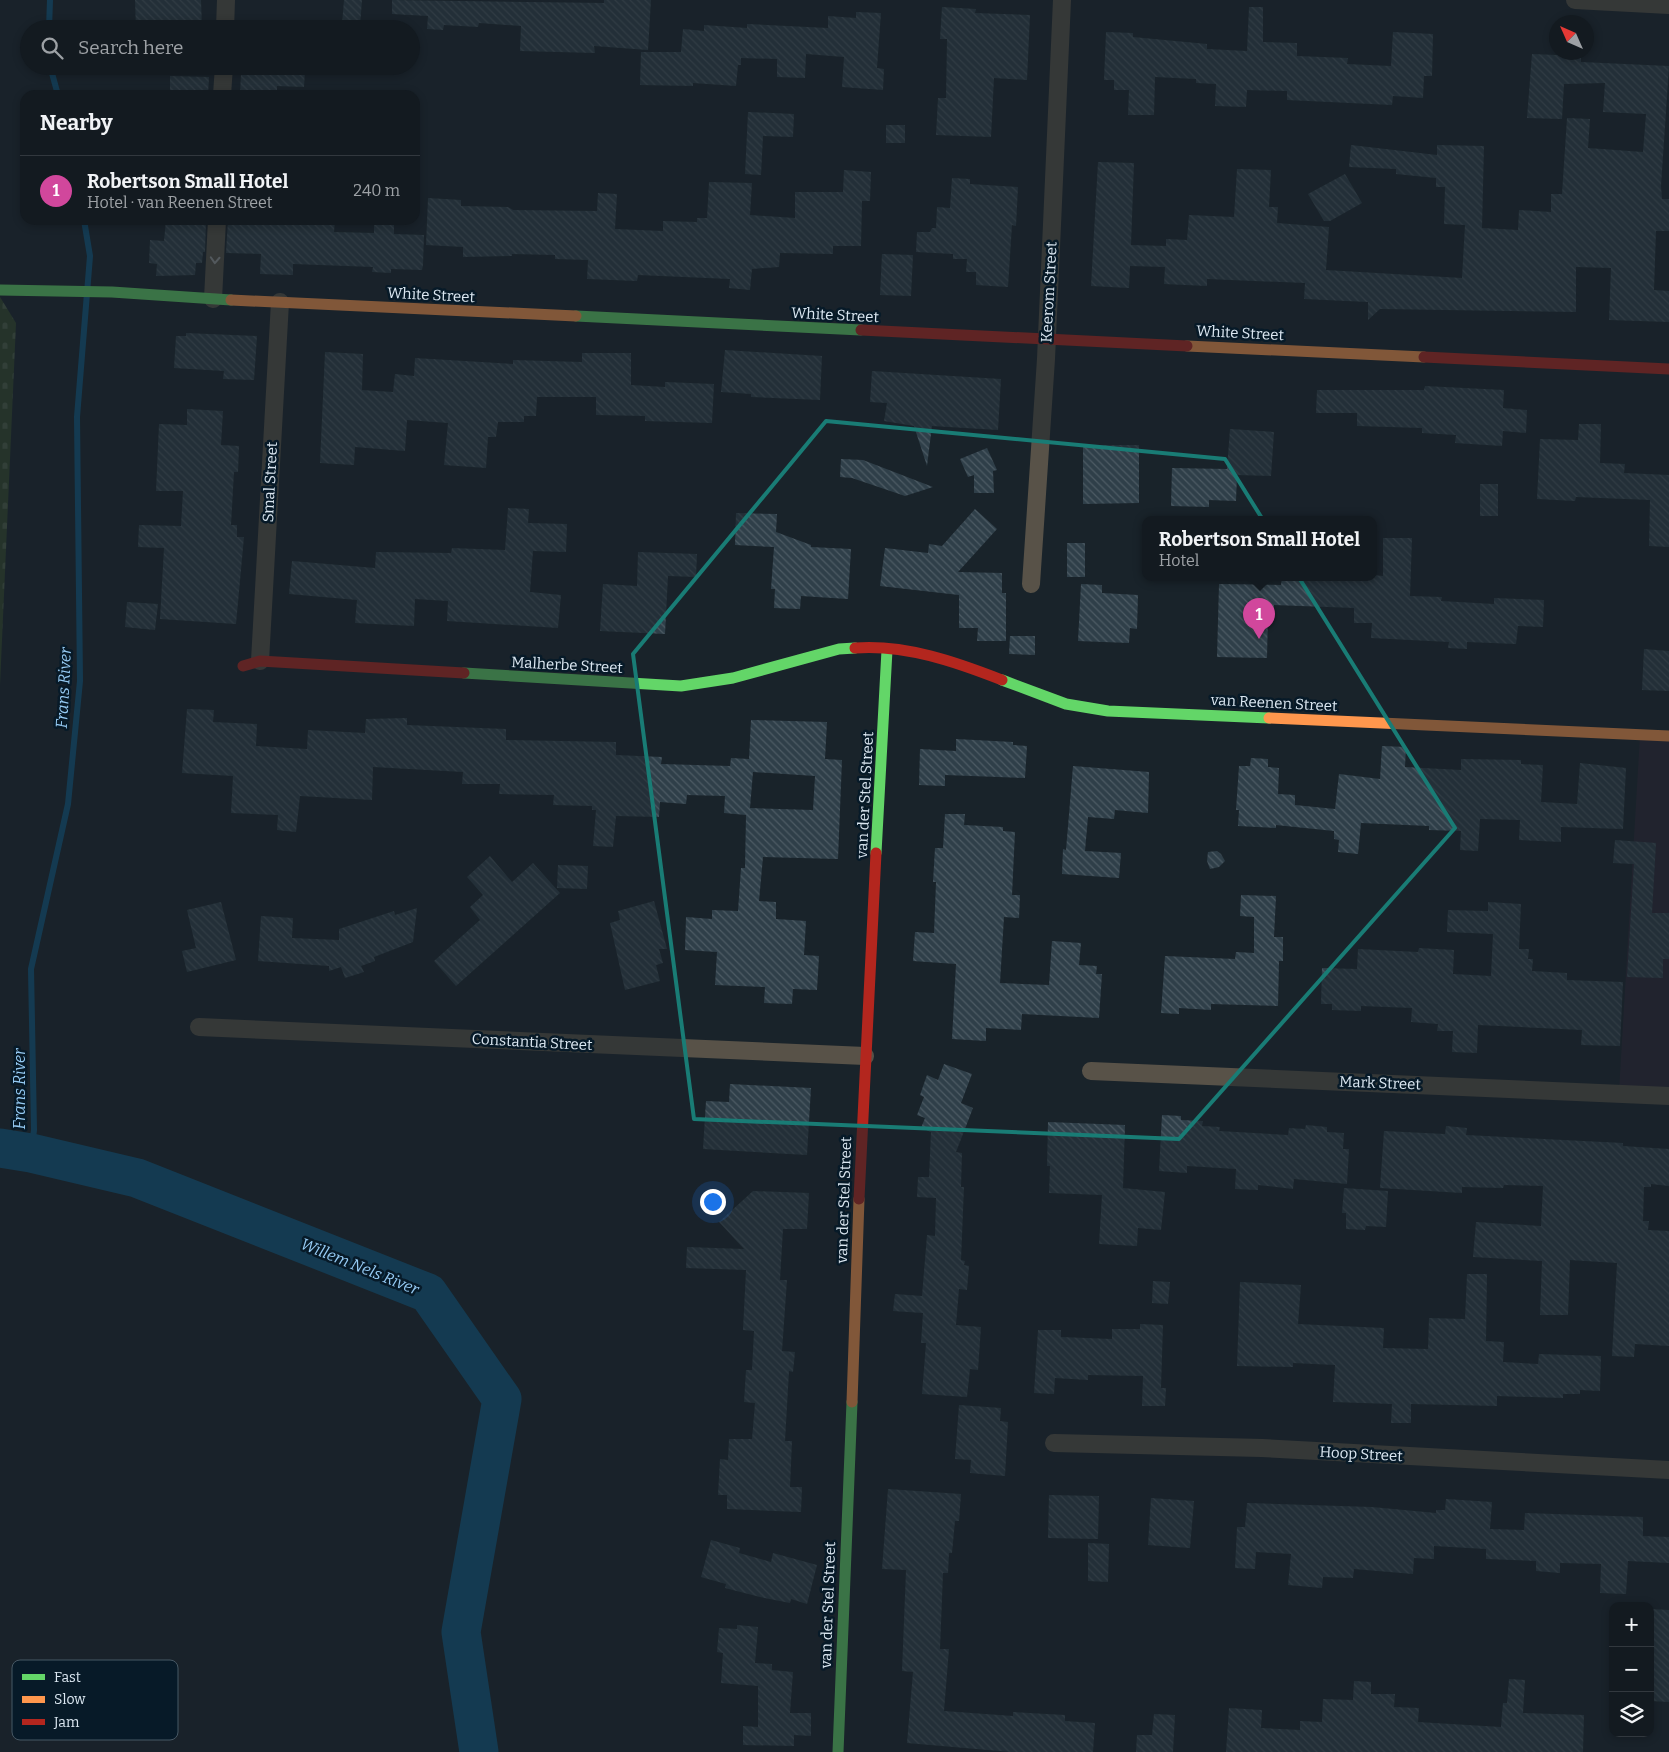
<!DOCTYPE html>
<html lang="en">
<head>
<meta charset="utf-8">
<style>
	body { margin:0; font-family:Bitter,serif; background:#1c2329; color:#f1f3f6 }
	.controls { position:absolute; right:15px; bottom:15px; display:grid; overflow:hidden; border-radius:10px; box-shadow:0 2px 8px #0003 }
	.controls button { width:45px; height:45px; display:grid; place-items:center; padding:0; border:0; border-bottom:1px solid #32383e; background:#131a20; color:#f1f3f6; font:25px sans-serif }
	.compass { position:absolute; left:1549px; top:15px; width:45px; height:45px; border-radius:50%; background:#131a20; box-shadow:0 2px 8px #0003; rotate:315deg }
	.you { position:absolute; left:712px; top:1201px; width:18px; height:18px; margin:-12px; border:4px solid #fff; border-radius:50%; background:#1a73e8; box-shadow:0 0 0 8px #1a73e833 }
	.badge { display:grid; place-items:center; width:32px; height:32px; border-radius:50%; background:#7c3aed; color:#fff; font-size:16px; font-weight:700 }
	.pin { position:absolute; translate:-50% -41px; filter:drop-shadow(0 1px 2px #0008) }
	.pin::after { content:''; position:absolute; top:26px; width:18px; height:15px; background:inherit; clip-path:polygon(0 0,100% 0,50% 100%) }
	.popup { position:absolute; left:1142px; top:516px; width:235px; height:65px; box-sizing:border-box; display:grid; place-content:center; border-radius:10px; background:#131a20; filter:drop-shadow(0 1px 4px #0005); font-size:16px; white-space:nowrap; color:#9da1a5 }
	.popup b { font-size:19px; color:#f1f3f6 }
	.popup::after { content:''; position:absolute; left:50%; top:100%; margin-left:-10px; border:10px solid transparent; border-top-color:#131a20 }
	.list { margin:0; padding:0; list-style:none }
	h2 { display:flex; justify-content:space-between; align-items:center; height:65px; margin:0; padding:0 20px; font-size:21px }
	h2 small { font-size:16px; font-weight:400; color:#9da1a5 }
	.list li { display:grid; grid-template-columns:32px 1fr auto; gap:15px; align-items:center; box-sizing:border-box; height:70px; padding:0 20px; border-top:1px solid #32383e }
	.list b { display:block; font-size:19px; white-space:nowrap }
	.list p { margin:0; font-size:16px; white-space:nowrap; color:#9da1a5 }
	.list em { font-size:16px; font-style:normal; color:#9da1a5 }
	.icon { flex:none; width:28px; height:28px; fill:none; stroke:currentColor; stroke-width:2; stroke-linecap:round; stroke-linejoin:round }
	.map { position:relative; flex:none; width:1669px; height:1752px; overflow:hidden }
	.search { position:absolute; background:#131a20; box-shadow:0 2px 8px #0003; left:20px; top:20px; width:400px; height:55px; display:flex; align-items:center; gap:12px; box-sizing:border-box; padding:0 18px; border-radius:28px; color:#9da1a5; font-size:19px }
	.panel { position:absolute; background:#131a20; box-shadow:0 2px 8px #0003; left:20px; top:90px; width:400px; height:135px; border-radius:15px }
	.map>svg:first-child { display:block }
	.commercial { fill:#2a2534 }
	.cemetery { fill:url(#cemetery-stones) }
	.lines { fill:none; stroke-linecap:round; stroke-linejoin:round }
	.stream { stroke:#0e5882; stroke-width:6 }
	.river { stroke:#0e5882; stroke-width:39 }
	.building { fill:url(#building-back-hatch); fill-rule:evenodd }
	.street { stroke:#585248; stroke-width:18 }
	.fast { stroke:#63d668; stroke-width:11 }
	.slow { stroke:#ff974d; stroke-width:11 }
	.jam { stroke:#b3261e; stroke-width:11 }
	.oneway { stroke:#9a9c9c }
	.marked { fill:none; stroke:#197c75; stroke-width:4; stroke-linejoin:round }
	.labels { text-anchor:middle; stroke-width:5; stroke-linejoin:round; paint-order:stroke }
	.street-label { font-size:15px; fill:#dbe7f1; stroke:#071a28 }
	.water-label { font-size:16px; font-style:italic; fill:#95caf3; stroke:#071a28 }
	.key { fill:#071a28; stroke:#475864; stroke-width:1 }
	.key-label { font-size:14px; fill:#dbe7f1 }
</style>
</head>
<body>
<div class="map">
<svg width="1669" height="1752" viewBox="0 0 1669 1752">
	<defs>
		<pattern id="cemetery-stones" width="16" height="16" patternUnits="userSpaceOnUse" patternTransform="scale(1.25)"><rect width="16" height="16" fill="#33482c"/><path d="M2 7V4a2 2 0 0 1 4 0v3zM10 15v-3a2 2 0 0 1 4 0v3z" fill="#50624b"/></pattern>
		<pattern id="building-back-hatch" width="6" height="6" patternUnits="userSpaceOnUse" patternTransform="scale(1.25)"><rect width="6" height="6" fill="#2f3f49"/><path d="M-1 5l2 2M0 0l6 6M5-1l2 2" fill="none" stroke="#4d5b64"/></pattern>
	</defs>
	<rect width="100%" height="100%" fill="#19232a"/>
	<path class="commercial" d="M1640,735L1669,737V1094L1619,1091Z"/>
	<path class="cemetery" d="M0,297L16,323L0,685Z"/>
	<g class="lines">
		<g class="stream">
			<path d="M49,29L50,0"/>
			<path d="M50,66L58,95"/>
			<path d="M31,1153L34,1130L31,969L68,804L80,681L77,417L90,256L84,220"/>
		</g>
		<path class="river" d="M0,1148L31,1153L137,1178L428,1293L502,1399L461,1632L479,1752"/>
	</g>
	<g class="building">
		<path d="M135,0H201L202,29H136Z"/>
		<path d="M344,0H362L360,26L342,24Z"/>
		<path d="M392,0L604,3V0H651L648,50L594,46L595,53L520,51L521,26L479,23L478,27L444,25L443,30L427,29L428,16L392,14Z"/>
		<path d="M942,7L976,9L975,13L1030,15L1027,80L994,78L991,137L936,135L938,98H946L947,39H940Z"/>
		<path d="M1249,7H1263V42L1297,43V56L1348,58L1347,64L1391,66L1393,32L1433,34L1432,76H1424L1423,98L1393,96L1392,105L1287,100V91L1247,90L1246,107L1215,106L1216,84L1196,83V79L1155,77L1154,115H1128L1129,90H1114V80H1104L1106,32L1133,33V37L1207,44V49L1247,51Z"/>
		<path d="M856,12L881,13L877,68L884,69L883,90L842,87L844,57L806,54L805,78L777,77V59L741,58V65H738L736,86L693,83V86L640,85L641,52H681L683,29L704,31V25L747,28V24L828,28V16L856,18Z"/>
		<path d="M1532,54L1581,56V62L1669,66L1661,186L1662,199H1669V231H1656L1654,290L1669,291V322L1609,320L1611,268L1576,267V312L1380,309L1368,320V302L1304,299L1305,283L1207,279V286L1164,284L1165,267L1130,266L1129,288L1091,286L1098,162L1134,163L1131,245L1166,246V239L1187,240L1189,215L1234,217L1237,169L1271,170L1269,207H1278L1277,223L1329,227L1326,270L1462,278L1465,225L1444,224L1445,187H1436V178L1396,174V169L1349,167L1351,145L1437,155V145L1484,146L1482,228L1518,230L1519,210L1551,212V194H1562L1567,118L1590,119L1588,148L1643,152L1646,114L1603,112L1605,83L1564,84L1562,119L1527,118Z"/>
		<path d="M250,66H300L299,71H305L304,87L277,86V95H240L241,74H250Z"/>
		<path d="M170,76L209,77L208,95H170Z"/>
		<path d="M748,112L794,114L793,137L763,136L761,175L745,174Z"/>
		<rect x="886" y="125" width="19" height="18"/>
		<path d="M844,170L871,172L870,201H862L861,246H833V254L780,253L779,267L752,269L750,290L729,288L730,279L638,275L637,281L587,279L588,260L555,259V255L512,254V256L463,257V247L426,245L428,198L461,200V206L508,207L513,210L597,211L598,193L617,194L615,229L663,231V221L697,222V218H707L709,182L752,183L750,215L795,218V192H843Z"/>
		<path d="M1345,174L1362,203L1330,221H1324L1308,194Z"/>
		<path d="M952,178L970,179V184L1018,187L1016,226L1012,225L1008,287L976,285V272H966L967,259H953V254L916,252L917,232H930L932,228H936L937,207L950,208Z"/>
		<path d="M166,220H206L205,252H203L202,263H196L195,275L156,276L157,264L149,263L150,240L164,241Z"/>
		<path d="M228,220L335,221L334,232L374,233V222L394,223V234L424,235L423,265L422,270L391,269V273L372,272L373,267L293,264V275L260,274L261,254L226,253Z"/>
		<path d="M882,254L913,255L911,296L880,295Z"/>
		<path d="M186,333L257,336L254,380L223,379L224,371L174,368L176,336H186Z"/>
		<path d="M725,350L822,356L820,400L751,397V394L721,392Z"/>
		<path d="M325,352L363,354L362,390L393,392L395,374L414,376L415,358L513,364V360L582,362V353H631V385L665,387V382L714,384L712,423L645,421V416L596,415V397H537L536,416H524V422H498L496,437H488L486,468L444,465L448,423L407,420L405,451L355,447L354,465L320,463Z"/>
		<path d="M872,371L1001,379L998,430L932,426L927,466L914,426L884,421L887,403L870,402Z"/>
		<path d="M1425,386L1504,390L1503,408L1527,410L1526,433L1503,431L1502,446L1455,443L1456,435L1422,433V428L1357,426V413H1316L1317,390H1424Z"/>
		<path d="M187,409L223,411L221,445L239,446L238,472H234L231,525H237V537H244L236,624L160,619L164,548L138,547L139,525L181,526L183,491H156L159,424L187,425Z"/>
		<path d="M1579,424H1601L1600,463L1625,464L1624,473L1669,475V547L1649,546L1650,500L1576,497L1575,501L1537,499L1540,439L1578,440Z"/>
		<path d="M1230,429L1274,432L1271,476L1237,475L1236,501L1209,500V507L1171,506L1172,468L1227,469Z"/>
		<path d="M1083,445H1139V503L1083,504Z"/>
		<path d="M987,448L997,470L993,471L994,493H974V475L968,477L960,459Z"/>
		<path d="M841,459L863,460L933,487L905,496L852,478L840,477Z"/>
		<rect x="1480" y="484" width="18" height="32"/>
		<path d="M508,508L529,509L528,523L567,524L566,552L533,551L530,592L561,595L558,628L447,621L448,601L415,599L414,626L355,623L357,600L289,594L292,561L375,568L376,552L451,553L452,548L505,550Z"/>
		<path d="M975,509L997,529L958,572L1002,573V593H1006V641H977L978,628H959V595L880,586L885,548L928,553L929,544L942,546Z"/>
		<path d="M736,513L777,514L776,532L811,545V547L851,549L848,599L801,596L800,609L774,608L775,589H771L774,547L735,545Z"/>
		<path d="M1383,538H1412L1410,596L1442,597L1441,601L1494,604V598L1544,600L1543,627L1518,626L1516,644L1467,642V649L1448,648L1449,642L1371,638L1372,623H1354V608L1274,605V614H1268L1267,658L1217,657L1219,584L1281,585L1282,578H1373V575L1383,576Z"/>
		<rect x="1067" y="543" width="18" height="34"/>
		<path d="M638,552L697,554L696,577L668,576L665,634L600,631L603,584L637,586Z"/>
		<path d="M1081,584L1102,585V593L1138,595L1137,629L1130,628L1129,643L1078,641Z"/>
		<path d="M127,602L158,604L155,630L125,627Z"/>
		<path d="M1010,636H1035V655L1009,654Z"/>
		<path d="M1644,649L1669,651V691L1642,690Z"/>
		<path d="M187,709L214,710L213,722L257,724L256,746L307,749L308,730L365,733L366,719L407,718V725L506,729V740L616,742V755L662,757L661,764L730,766L731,758L749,759L751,720L827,722L825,759L842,760L838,859L763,857L759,901L776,902V919L806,921L804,955L819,956L817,990L793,989L792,1004L764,1003L765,987L715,985L717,952L685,950L686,917L712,919V910L738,911L741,868H745L746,815L724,813L725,796L687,795L686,804L660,802L659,817L616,816L613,847L593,846L596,810H592V806L553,805L554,795L499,794L500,784H462L463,772L373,767L372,800L300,796L296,832L277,830L278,815L231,813L233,776L182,773ZM753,772L815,776L813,810L750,808Z"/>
		<path d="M956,739L1013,742V745L1027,746L1025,778L945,775V786L919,785L920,749L956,751Z"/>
		<path d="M1382,746L1406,747L1405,767L1461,770V759L1521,760V764L1543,765L1541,802L1577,804L1580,763L1626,768L1623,829L1561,827V842L1519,840L1520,820L1480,819L1478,851L1460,850L1461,831L1429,830V826L1361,823L1358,854L1338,852L1339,840L1334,839V831L1276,825V828L1238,826L1239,810H1236L1239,766H1250L1251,758L1268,759V767L1279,768L1278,794L1295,795V805L1335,809L1339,774L1380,779Z"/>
		<path d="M1073,766L1149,772L1148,813L1115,810L1114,819L1088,817L1085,851L1121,853L1119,878L1062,874L1063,849L1066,850Z"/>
		<path d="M945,814H965L964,825L1003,827V831L1015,832L1012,895H1020L1019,918L1004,917L1000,983L1049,985L1052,941L1081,943L1079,965L1097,966L1096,974H1102L1099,1018L1022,1014L1021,1030L986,1028V1041L952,1039L956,964L913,961L915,932L934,933L936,882H933L935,848H943Z"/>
		<path d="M1615,840L1656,843L1652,913H1669V959H1663V978L1627,977L1634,864L1613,863Z"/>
		<path d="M1217,851L1221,854L1225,861L1219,867L1210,869L1207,861L1208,852Z"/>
		<path d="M490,856L512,882L533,863L560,893L456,986L434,961L480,920L470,907L483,895L467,877Z"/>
		<path d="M558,865L588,866L587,889L557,888Z"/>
		<path d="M1241,895L1276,896L1274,937H1283V961H1279L1278,1006L1211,1004V1010L1179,1008V1014L1161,1013L1165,956L1235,959L1236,952L1254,953V917L1240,916Z"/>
		<path d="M654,901L667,949H659L663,963L656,965L660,981L625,990L610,923L620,920L618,911Z"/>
		<path d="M221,902L236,960L187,972L182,951L196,948L187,910Z"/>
		<path d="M1488,902L1521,904L1519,949H1529L1528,959H1533L1532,971L1567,973V980L1623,982L1620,1046L1581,1045L1582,1030L1478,1025L1477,1053L1452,1052L1453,1031H1437L1438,1024L1411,1022L1412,1008L1361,1006V1011L1332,1010V1004H1321L1322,968L1357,969L1358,949L1418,952L1419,948L1454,950L1453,974L1491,976L1493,934L1447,932L1448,910L1488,911Z"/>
		<path d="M417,908L413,942L374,957L375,961L361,966L364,972L345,978L341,967L329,971V966L258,961L261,916L293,918L292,938L339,940V929L394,911L395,915Z"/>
		<path d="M944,1064L972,1074L961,1103L973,1108L956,1152L962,1153L961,1187H964L961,1260L965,1261L964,1265L969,1266L967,1290L959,1289L956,1325L981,1327L978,1370L970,1369L967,1397L922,1394L926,1343H921L923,1313L893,1311L895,1294L922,1296L927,1235L935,1236L936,1198L917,1197L918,1177H929L931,1132L921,1128L925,1118L917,1115L924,1097L920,1095L927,1075L938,1080Z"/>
		<path d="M730,1084L811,1088L807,1155L703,1149L706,1101L729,1102Z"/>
		<path d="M1162,1115L1181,1116V1120L1203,1121L1202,1126L1220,1127L1219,1131L1288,1135L1289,1128L1305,1129L1306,1125L1327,1127V1132L1344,1133L1343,1149H1349L1347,1184L1294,1179L1293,1189L1258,1185V1190L1235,1189L1236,1169L1187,1166V1173L1159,1171Z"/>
		<path d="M1048,1122L1125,1125L1123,1188L1165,1192L1161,1230L1138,1228L1137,1246L1099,1244L1102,1195L1049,1193L1050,1166H1047Z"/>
		<path d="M1446,1126L1467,1128L1466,1135L1623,1143V1146L1669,1149V1186L1651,1184V1187H1644L1643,1221H1649L1648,1230L1669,1231V1346L1635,1344L1634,1357L1612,1356L1617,1263L1570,1260L1568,1315H1540L1542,1261L1473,1257L1476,1222L1541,1226L1543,1186L1504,1185L1503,1188L1462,1187V1193L1380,1188L1384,1131L1445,1134Z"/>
		<path d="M1344,1188L1388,1191L1386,1227L1366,1226L1365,1230L1346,1229V1213H1342Z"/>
		<path d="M753,1191L809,1193L807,1229H783L780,1280H787L782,1351L795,1352L793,1372L789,1371L785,1441H792L790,1487H802L801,1512L727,1509V1495H718L720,1459L728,1460L729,1439H752L755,1403L744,1402L746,1370H752L754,1331L743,1330L746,1270L686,1268L687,1247L744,1249L719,1222Z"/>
		<path d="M1467,1274H1487L1486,1341L1504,1342L1503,1362L1538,1364L1539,1354L1601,1356L1600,1391L1580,1390V1394H1563V1398L1497,1396V1406L1411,1404V1423H1391L1392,1404L1333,1402L1335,1365L1293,1363V1367L1237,1366L1240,1282L1301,1285L1298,1324L1384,1328L1383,1348L1428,1349L1429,1318L1465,1319Z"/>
		<path d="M1153,1281L1170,1282L1168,1304L1152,1303Z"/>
		<path d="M1140,1324L1163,1325L1161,1388H1166L1165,1406H1142L1143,1376L1088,1375V1380L1055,1378L1054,1394L1034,1393L1038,1330H1061V1337L1112,1339V1329H1140Z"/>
		<path d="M959,1405L1001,1408L1000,1421L1008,1422L1005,1476L970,1473L971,1460L955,1459Z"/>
		<path d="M888,1489L961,1494L959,1521H955L952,1553H949L948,1573H943L940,1649H949L944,1711L1013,1716V1712L1065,1715V1721L1095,1723L1093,1752H1011L907,1743L913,1672L902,1671L906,1570L882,1569Z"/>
		<path d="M1049,1495L1099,1496L1098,1539L1048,1538Z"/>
		<path d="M1151,1498L1194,1501L1190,1548L1148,1545Z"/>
		<path d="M1446,1499L1492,1502L1490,1529L1524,1530L1525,1513L1643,1517V1536L1669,1537V1563L1628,1561L1626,1594L1600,1593L1601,1564L1560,1563V1573L1536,1571V1561L1486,1559V1549L1434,1546V1559L1414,1558L1413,1574L1354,1569L1353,1578L1323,1577L1322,1588L1288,1585L1291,1554L1256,1552L1255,1569L1235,1568L1237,1527H1245L1247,1503L1372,1507L1436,1513V1510H1445Z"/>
		<path d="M711,1540L740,1548L739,1553L771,1562L773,1553L817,1565L807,1604L791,1599L790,1603L760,1597L725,1588L726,1584L701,1577Z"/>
		<path d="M1088,1543L1109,1544L1108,1582L1088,1581Z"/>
		<path d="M1650,1609L1669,1610V1702L1650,1701Z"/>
		<path d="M737,1625L758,1627L755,1663L772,1664V1670L793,1672L790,1713H811V1736L794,1735V1746L743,1745V1726L758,1727V1686L721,1683L723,1653L717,1652L719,1628L737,1629Z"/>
		<path d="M1509,1679L1525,1680L1523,1713L1584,1715L1583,1752H1226L1229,1708L1262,1710L1261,1728L1300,1730V1721L1322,1722L1323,1699L1353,1700L1354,1681L1371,1682V1694H1395L1394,1707L1419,1708L1418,1722L1501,1727L1503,1703H1507Z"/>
		<path d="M1154,1714L1175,1715L1173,1752H1136L1137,1735H1152Z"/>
	</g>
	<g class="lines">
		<g class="street">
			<path d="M1575,0L1669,5"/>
			<path d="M225,29L226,0"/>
			<path d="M222,95L224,66"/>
			<path d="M213,299L217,220"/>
			<path d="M1031,584L1046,359L1062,0"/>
			<path d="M260,661L280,302"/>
			<path d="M199,1027L865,1056"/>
			<path d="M1091,1071L1669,1096"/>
			<path d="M1054,1443L1262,1448L1669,1470"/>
		</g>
		<g class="fast">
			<path d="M0,290L112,292L231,300"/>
			<path d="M576,316L861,330"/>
			<path d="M464,673L681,686L733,678L839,649L855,648"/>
			<path d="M1002,680L1066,704L1108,711L1269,718"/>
			<path d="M876,853L887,650"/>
			<path d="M838,1752L852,1402"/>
		</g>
		<g class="slow">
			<path d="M231,300L576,316"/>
			<path d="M1187,346L1424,357"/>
			<path d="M1269,718L1669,736"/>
			<path d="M852,1402L859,1199"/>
		</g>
		<g class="jam">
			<path d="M861,330L1187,346"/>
			<path d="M1424,357L1669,369"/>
			<path d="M855,648C905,644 956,662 1002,680"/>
			<path d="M243,666L260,661L464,673"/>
			<path d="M859,1199L876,853"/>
		</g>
	</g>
	<defs><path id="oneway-chevron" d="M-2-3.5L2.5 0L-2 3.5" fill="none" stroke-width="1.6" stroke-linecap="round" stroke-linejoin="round" transform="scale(1.25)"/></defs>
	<use class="oneway" href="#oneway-chevron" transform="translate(215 260) rotate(93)"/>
	<path d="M0 0H1669V1752H0ZM826,421L1225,459L1455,828L1179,1139L694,1119L633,654Z" fill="#19232a" fill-opacity=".55" fill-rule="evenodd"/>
	<path class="marked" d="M826,421L1225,459L1455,828L1179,1139L694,1119L633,654Z"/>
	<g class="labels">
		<g class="street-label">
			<text transform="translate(1049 292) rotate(-87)" y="5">Keerom Street</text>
			<text transform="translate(431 295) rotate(3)" y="5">White Street</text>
			<text transform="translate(835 315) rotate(3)" y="5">White Street</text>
			<text transform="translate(1240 333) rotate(3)" y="5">White Street</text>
			<text transform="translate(270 482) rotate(-87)" y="5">Smal Street</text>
			<text transform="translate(567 665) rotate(3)" y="5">Malherbe Street</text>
			<text transform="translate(1274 703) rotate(3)" y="5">van Reenen Street</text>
			<text transform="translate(865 795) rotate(-87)" y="5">van der Stel Street</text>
			<text transform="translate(532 1042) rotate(3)" y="5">Constantia Street</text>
			<text transform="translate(1380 1083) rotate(2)" y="5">Mark Street</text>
			<text transform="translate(844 1200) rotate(-88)" y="5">van der Stel Street</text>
			<text transform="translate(1361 1454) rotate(3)" y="5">Hoop Street</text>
			<text transform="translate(828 1605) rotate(-88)" y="5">van der Stel Street</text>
		</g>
		<g class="water-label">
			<text transform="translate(63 688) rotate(-87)" y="6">Frans River</text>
			<text transform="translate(19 1089) rotate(-90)" y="6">Frans River</text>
			<text transform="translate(360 1266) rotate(22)" y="6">Willem Nels River</text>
		</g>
	</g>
	<rect x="12" y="1660" width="166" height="80" rx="8" class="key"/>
	<rect x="22" y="1674" width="23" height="6" fill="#63d668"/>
	<rect x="22" y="1696" width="23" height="7" fill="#ff974d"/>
	<rect x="22" y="1719" width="23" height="6" fill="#b3261e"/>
	<g class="key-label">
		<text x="54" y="1682">Fast</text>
		<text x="54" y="1704">Slow</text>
		<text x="54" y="1727">Jam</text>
	</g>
</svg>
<div class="controls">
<button>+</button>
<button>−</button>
<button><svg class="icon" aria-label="layers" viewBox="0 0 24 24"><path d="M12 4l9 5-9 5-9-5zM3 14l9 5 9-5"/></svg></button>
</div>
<svg class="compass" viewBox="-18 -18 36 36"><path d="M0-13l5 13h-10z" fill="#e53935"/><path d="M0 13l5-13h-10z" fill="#9da1a5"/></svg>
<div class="you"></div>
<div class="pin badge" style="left:1259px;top:639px;background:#d1479c">1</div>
<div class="popup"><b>Robertson Small Hotel</b>Hotel</div>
<div class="search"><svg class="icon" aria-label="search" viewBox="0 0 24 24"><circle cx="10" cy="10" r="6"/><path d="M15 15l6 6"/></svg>Search here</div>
<section class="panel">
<h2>Nearby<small></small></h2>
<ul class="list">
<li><span class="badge" style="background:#d1479c">1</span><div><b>Robertson Small Hotel</b><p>Hotel · van Reenen Street</p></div><em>240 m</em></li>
</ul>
</section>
</div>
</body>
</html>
